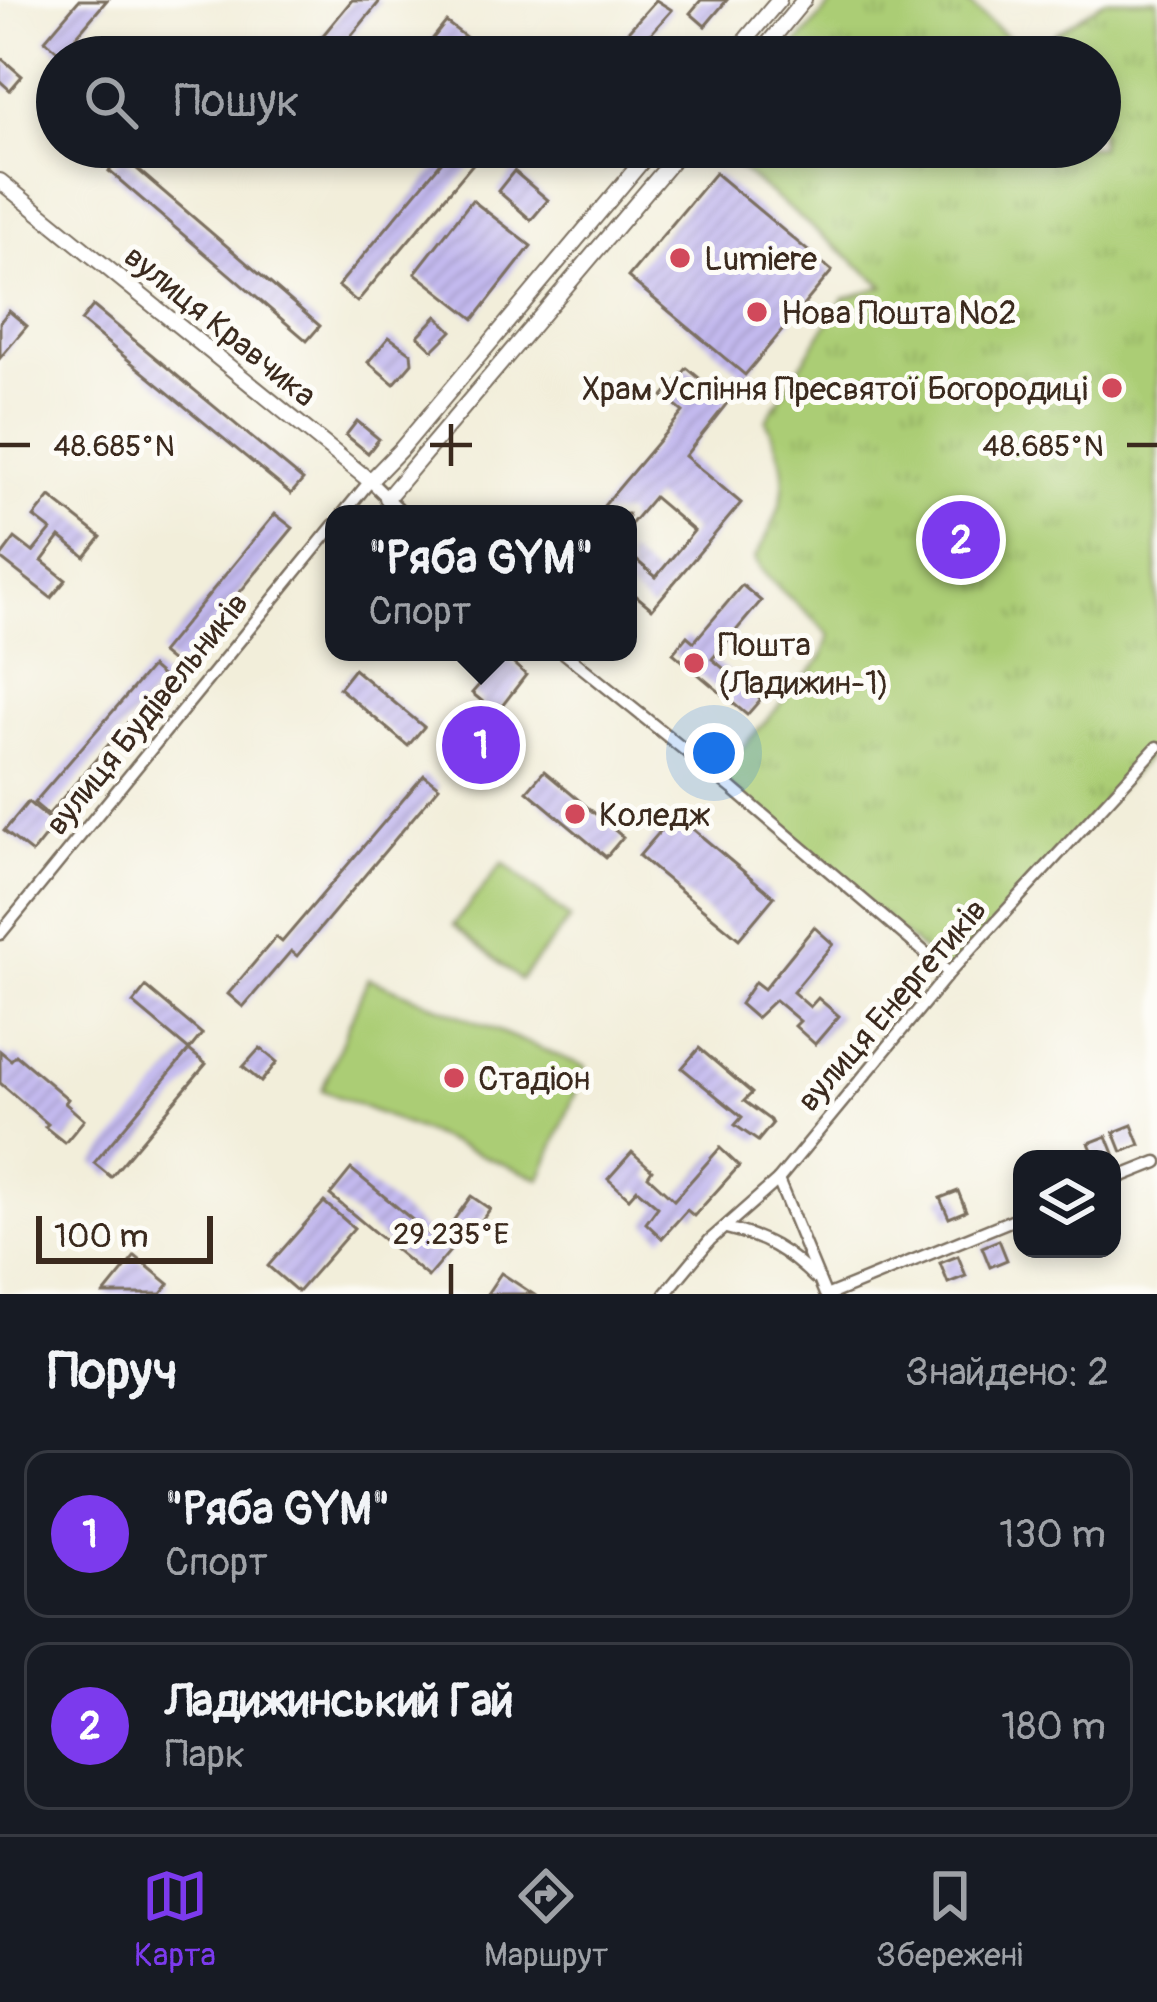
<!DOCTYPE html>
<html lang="uk">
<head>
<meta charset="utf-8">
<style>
	body { margin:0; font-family:Pangolin,sans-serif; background:#242831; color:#f1f3f6 }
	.controls { position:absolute; right:36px; bottom:36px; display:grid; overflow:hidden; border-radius:24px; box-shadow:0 6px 18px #0003 }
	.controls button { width:108px; height:108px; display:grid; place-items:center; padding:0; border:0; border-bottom:3px solid #363941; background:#171b24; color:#f1f3f6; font:60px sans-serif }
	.scale { position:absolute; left:36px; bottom:30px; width:177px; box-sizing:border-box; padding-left:12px; border:6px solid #3b2a1e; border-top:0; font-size:33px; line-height:42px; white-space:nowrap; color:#3b2a1e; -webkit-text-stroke:9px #fdfcf7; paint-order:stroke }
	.you { position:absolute; left:714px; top:753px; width:42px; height:42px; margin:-30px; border:9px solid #fff; border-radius:50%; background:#1a73e8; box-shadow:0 0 0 18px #1a73e833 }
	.badge { display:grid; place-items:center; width:78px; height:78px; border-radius:50%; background:#7c3aed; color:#fff; font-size:39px; font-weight:700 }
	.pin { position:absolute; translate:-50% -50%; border:6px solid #fff; box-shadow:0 3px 12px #0006 }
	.popup { position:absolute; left:325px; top:505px; width:312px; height:156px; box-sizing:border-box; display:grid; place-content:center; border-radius:24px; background:#171b24; filter:drop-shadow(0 3px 9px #0005); font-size:39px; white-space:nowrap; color:#9ea1a6 }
	.popup b { font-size:45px; color:#f1f3f6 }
	.popup::after { content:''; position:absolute; left:50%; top:100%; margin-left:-24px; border:24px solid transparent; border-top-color:#171b24 }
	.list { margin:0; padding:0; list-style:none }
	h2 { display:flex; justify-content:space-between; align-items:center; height:156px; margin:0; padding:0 48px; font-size:51px }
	h2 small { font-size:39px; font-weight:400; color:#9ea1a6 }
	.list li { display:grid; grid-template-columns:78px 1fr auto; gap:36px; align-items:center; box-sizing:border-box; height:168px; margin:0 24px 24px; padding:0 24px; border:3px solid #363941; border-radius:24px }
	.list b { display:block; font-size:45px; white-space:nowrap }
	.list p { margin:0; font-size:39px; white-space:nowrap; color:#9ea1a6 }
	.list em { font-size:39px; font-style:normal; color:#9ea1a6 }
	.icon { flex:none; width:66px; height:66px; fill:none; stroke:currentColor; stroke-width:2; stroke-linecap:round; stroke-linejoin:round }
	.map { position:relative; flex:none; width:1157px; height:1294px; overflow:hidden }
	.search { position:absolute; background:#171b24; box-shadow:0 6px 18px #0003; left:36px; right:36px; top:36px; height:132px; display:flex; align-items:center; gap:30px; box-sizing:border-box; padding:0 42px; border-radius:66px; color:#9ea1a6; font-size:45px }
	.sheet { height:540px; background:#171b24 }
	nav { display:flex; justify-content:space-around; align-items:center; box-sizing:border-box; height:168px; border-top:3px solid #363941; background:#171b24; font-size:33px; color:#9ea1a6 }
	nav a { display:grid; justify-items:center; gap:6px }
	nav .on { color:#7c3aed }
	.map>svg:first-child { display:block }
	.park { fill:url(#park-tufts); stroke:#737c4a; stroke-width:3 }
	.pitch { fill:#abcd75; stroke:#737c4a; stroke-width:3 }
	.building { fill:url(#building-hatch) }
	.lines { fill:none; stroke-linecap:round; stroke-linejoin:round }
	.minor-casing { stroke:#7b6f60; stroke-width:15 }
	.tertiary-casing { stroke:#7b6f60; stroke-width:18 }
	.minor { stroke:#fff; stroke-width:10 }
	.tertiary { stroke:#fff; stroke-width:14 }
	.ticks { fill:none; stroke:#3b2a1e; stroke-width:4.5 }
	.poi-dot { fill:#d1495b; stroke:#fdfcf7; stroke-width:4.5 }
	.labels { text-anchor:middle; stroke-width:10; stroke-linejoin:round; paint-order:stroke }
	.poi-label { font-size:33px; fill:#3b2a1e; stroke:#fdfcf7; text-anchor:start }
	.street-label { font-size:33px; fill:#3b2a1e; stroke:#fdfcf7 }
	.ticks-label { font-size:30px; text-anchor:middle; fill:#3b2a1e; stroke:#fdfcf7; stroke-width:10; stroke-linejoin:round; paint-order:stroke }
</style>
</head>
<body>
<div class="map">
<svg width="1157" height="1294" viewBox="0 0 1157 1294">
	<defs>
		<pattern id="park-tufts" width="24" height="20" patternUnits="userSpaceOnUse" patternTransform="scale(3)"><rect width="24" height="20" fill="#abcd75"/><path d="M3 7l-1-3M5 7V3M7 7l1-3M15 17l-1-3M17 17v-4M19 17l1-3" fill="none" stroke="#94b065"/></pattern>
		<pattern id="building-hatch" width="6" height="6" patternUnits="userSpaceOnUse" patternTransform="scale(3)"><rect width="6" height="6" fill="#c3b9ee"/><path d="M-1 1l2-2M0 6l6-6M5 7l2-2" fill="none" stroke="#a89fcc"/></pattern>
	</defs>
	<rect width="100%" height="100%" fill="#fdfcf7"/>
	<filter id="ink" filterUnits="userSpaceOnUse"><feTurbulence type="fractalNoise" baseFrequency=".00833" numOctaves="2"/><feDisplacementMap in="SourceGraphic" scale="24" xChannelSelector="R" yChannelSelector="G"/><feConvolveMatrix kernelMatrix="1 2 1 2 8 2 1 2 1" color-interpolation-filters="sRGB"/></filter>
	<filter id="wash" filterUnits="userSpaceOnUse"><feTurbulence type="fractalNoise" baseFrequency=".004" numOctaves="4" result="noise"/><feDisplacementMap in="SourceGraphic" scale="48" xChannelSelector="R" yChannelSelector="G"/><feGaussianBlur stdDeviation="2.7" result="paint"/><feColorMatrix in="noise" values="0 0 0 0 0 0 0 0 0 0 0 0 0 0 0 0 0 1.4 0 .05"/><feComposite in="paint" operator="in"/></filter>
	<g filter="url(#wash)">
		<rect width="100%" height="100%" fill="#f2eeda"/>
		<g class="park">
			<path d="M835,0H964L1031,57H786Z"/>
			<path d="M1105,0H1157V747L949,973L717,776L822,658L830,636C810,610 764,583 755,558C786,505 795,476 766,420L843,299L884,286L713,147H1100V118L1108,120L1100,116V57H1042L1040,44Z"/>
		</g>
		<g class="pitch">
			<path d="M503,863L570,919L520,980L453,925Z"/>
			<path d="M368,978L586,1067L540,1179L322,1090Z"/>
		</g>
		<g id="blocks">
			<g class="building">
				<path d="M79,0H107L61,54L45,40Z"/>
				<path d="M352,0H381L334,57H305Z"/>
				<path d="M656,0L672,10L630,57H605Z"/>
				<path d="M701,0H727L705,26L690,13Z"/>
				<path d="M446,22L467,38L451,57H418Z"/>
				<path d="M0,57L22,76L10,90L0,81Z"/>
				<path d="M454,147H487L357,302L338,286Z"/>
				<path d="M122,156L320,326L307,341L109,171Z"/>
				<path d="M514,171L548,200L531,220L498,191Z"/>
				<path d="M715,173L832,271L745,375L628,277Z"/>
				<path d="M472,200L531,246L474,319L415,273Z"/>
				<path d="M93,306L303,480L291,494L81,321Z"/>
				<path d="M9,311L27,326L0,358V322Z"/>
				<path d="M437,316L452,331L433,350L418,336Z"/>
				<path d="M389,337L411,353L412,363L394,384L368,362Z"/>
				<path d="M687,368L728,402L685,456L741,503L652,609L628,589V553L656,577L694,531L654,497L628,528V514H597L683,412L663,396Z"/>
				<path d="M357,421L379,439L368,453L346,435Z"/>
				<path d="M50,497L101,537L85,557L60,537L42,561L66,580L51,598L0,558L15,538L33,552L51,530L34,517Z"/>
				<path d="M275,514L293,528L178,667L161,653Z"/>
				<path d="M742,585L761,601L712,659L761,699L747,715L673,653L687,636L694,642Z"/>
				<path d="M474,652H508L505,656L526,675L495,715L501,720L499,726L474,754L453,736L483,702L472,693L493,669Z"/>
				<path d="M151,667L165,679L48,815L34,803Z"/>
				<path d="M354,669L424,727L408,746L339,688Z"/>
				<path d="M544,771L623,837L606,857L527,791Z"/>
				<path d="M424,775L439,787L297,956L291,951L243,1007L228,994L276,937L282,942Z"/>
				<path d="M28,802L55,824L32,853L4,831Z"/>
				<path d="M675,814L774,897L739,939L639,856Z"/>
				<path d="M814,927L833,944L793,992L810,1007L818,998L839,1016L815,1044L795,1026L800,1021L775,1000L756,1018L740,1004L755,982L764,989Z"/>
				<path d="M146,987L202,1034L189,1050L133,1003Z"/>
				<path d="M260,1048L277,1062L261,1082L243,1067Z"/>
				<path d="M699,1048L752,1093L744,1101L770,1120L772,1124L758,1141L735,1125L742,1117L682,1068Z"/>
				<path d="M189,1050L206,1064L111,1177L94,1163Z"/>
				<path d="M0,1051L11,1060L16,1055L68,1099L65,1103L84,1120L65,1143L45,1127L48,1124L0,1083Z"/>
				<path d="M1132,1125L1140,1145L1122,1152L1114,1132Z"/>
				<path d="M1107,1136L1115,1156L1096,1159L1089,1143Z"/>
				<path d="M720,1148L739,1166L694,1216L687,1210L662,1238L646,1223L658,1207L637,1189L629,1198L608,1179L632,1152L652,1170L648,1176L674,1200Z"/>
				<path d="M351,1169L450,1251L428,1277L330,1195Z"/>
				<path d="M958,1191L966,1211L949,1218L940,1198Z"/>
				<path d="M471,1196L490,1209L471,1235L453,1221Z"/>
				<path d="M324,1202L354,1228L298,1292L268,1266Z"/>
				<path d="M999,1240L1007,1260L990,1267L982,1247Z"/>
				<path d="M135,1256L169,1284L161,1294H104Z"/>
				<path d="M958,1256L966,1276L948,1283L940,1263Z"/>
				<path d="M501,1273L533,1294H487Z"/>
			</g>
		</g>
	</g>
	<g filter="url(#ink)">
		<use href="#blocks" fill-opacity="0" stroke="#7b6f60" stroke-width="3"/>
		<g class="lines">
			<g class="minor-casing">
				<g id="minor">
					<path d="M343,514L370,481L404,514"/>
					<path d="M563,652L733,789L949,973"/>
					<path d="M0,934L334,525"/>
					<path d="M778,1180L825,1294"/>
					<path d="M1112,1180L1157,1162"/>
					<path d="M726,1228C764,1237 787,1250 815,1278"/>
					<path d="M665,1294L710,1240L778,1180L949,973L1157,747"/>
					<path d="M831,1294L1022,1216"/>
				</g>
			</g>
			<g class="tertiary-casing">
				<g id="tertiary">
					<path d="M731,57L779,0"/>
					<path d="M757,57L804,0"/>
					<path d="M0,181L370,481L402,448L654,147"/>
					<path d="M387,498L684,147"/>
				</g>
			</g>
			<use href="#minor" class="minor"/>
			<use href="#tertiary" class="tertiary"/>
		</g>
	</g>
	<path class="ticks" d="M451,424V466M0,445H30M430,445H472M1127,445H1157M451,1264V1294"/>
	<g class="poi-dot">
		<circle cx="680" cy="258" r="12"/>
		<circle cx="757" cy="312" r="12"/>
		<circle cx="1112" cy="388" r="12"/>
		<circle cx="694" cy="663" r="12"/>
		<circle cx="575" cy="814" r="12"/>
		<circle cx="454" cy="1078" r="12"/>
	</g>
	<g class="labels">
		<g class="poi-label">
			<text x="704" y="270">Lumiere</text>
			<text x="781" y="324">Нова Пошта №2</text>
			<text x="1088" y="400" text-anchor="end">Храм Успіння Пресвятої Богородиці</text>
			<text x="718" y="656">Пошта<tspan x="718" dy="38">(Ладижин-1)</tspan></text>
			<text x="599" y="826">Коледж</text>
			<text x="478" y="1090">Стадіон</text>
		</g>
		<g class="street-label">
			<text transform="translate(221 325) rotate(39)" y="12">вулиця Кравчика</text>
			<text transform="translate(146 713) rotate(-51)" y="12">вулиця Будівельників</text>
			<text transform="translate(891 1004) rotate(-49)" y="12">вулиця Енергетиків</text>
		</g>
	</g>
	<g class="ticks-label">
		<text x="114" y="456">48.685°N</text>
		<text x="1043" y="456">48.685°N</text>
		<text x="451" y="1244">29.235°E</text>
	</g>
</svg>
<div class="controls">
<button><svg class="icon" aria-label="layers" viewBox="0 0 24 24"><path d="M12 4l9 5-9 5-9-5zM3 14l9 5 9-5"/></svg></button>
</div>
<div class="scale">100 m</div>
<div class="you"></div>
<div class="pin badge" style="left:481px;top:745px">1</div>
<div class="popup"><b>&quot;Ряба GYM&quot;</b>Спорт</div>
<div class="pin badge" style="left:961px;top:540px">2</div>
<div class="search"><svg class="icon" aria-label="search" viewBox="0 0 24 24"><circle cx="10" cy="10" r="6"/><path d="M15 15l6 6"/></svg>Пошук</div>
</div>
<section class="sheet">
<h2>Поруч<small>Знайдено: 2</small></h2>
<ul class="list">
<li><span class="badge">1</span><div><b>&quot;Ряба GYM&quot;</b><p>Спорт</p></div><em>130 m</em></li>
<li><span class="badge">2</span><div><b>Ладижинський Гай</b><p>Парк</p></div><em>180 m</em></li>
</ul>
</section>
<nav>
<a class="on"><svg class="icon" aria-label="map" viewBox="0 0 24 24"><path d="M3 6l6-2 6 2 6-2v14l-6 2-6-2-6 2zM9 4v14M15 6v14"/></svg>Карта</a>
<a><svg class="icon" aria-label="directions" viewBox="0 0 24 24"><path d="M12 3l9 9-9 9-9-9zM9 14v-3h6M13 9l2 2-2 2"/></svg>Маршрут</a>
<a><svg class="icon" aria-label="saved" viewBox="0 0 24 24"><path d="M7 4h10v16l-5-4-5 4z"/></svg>Збережені</a>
</nav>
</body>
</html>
